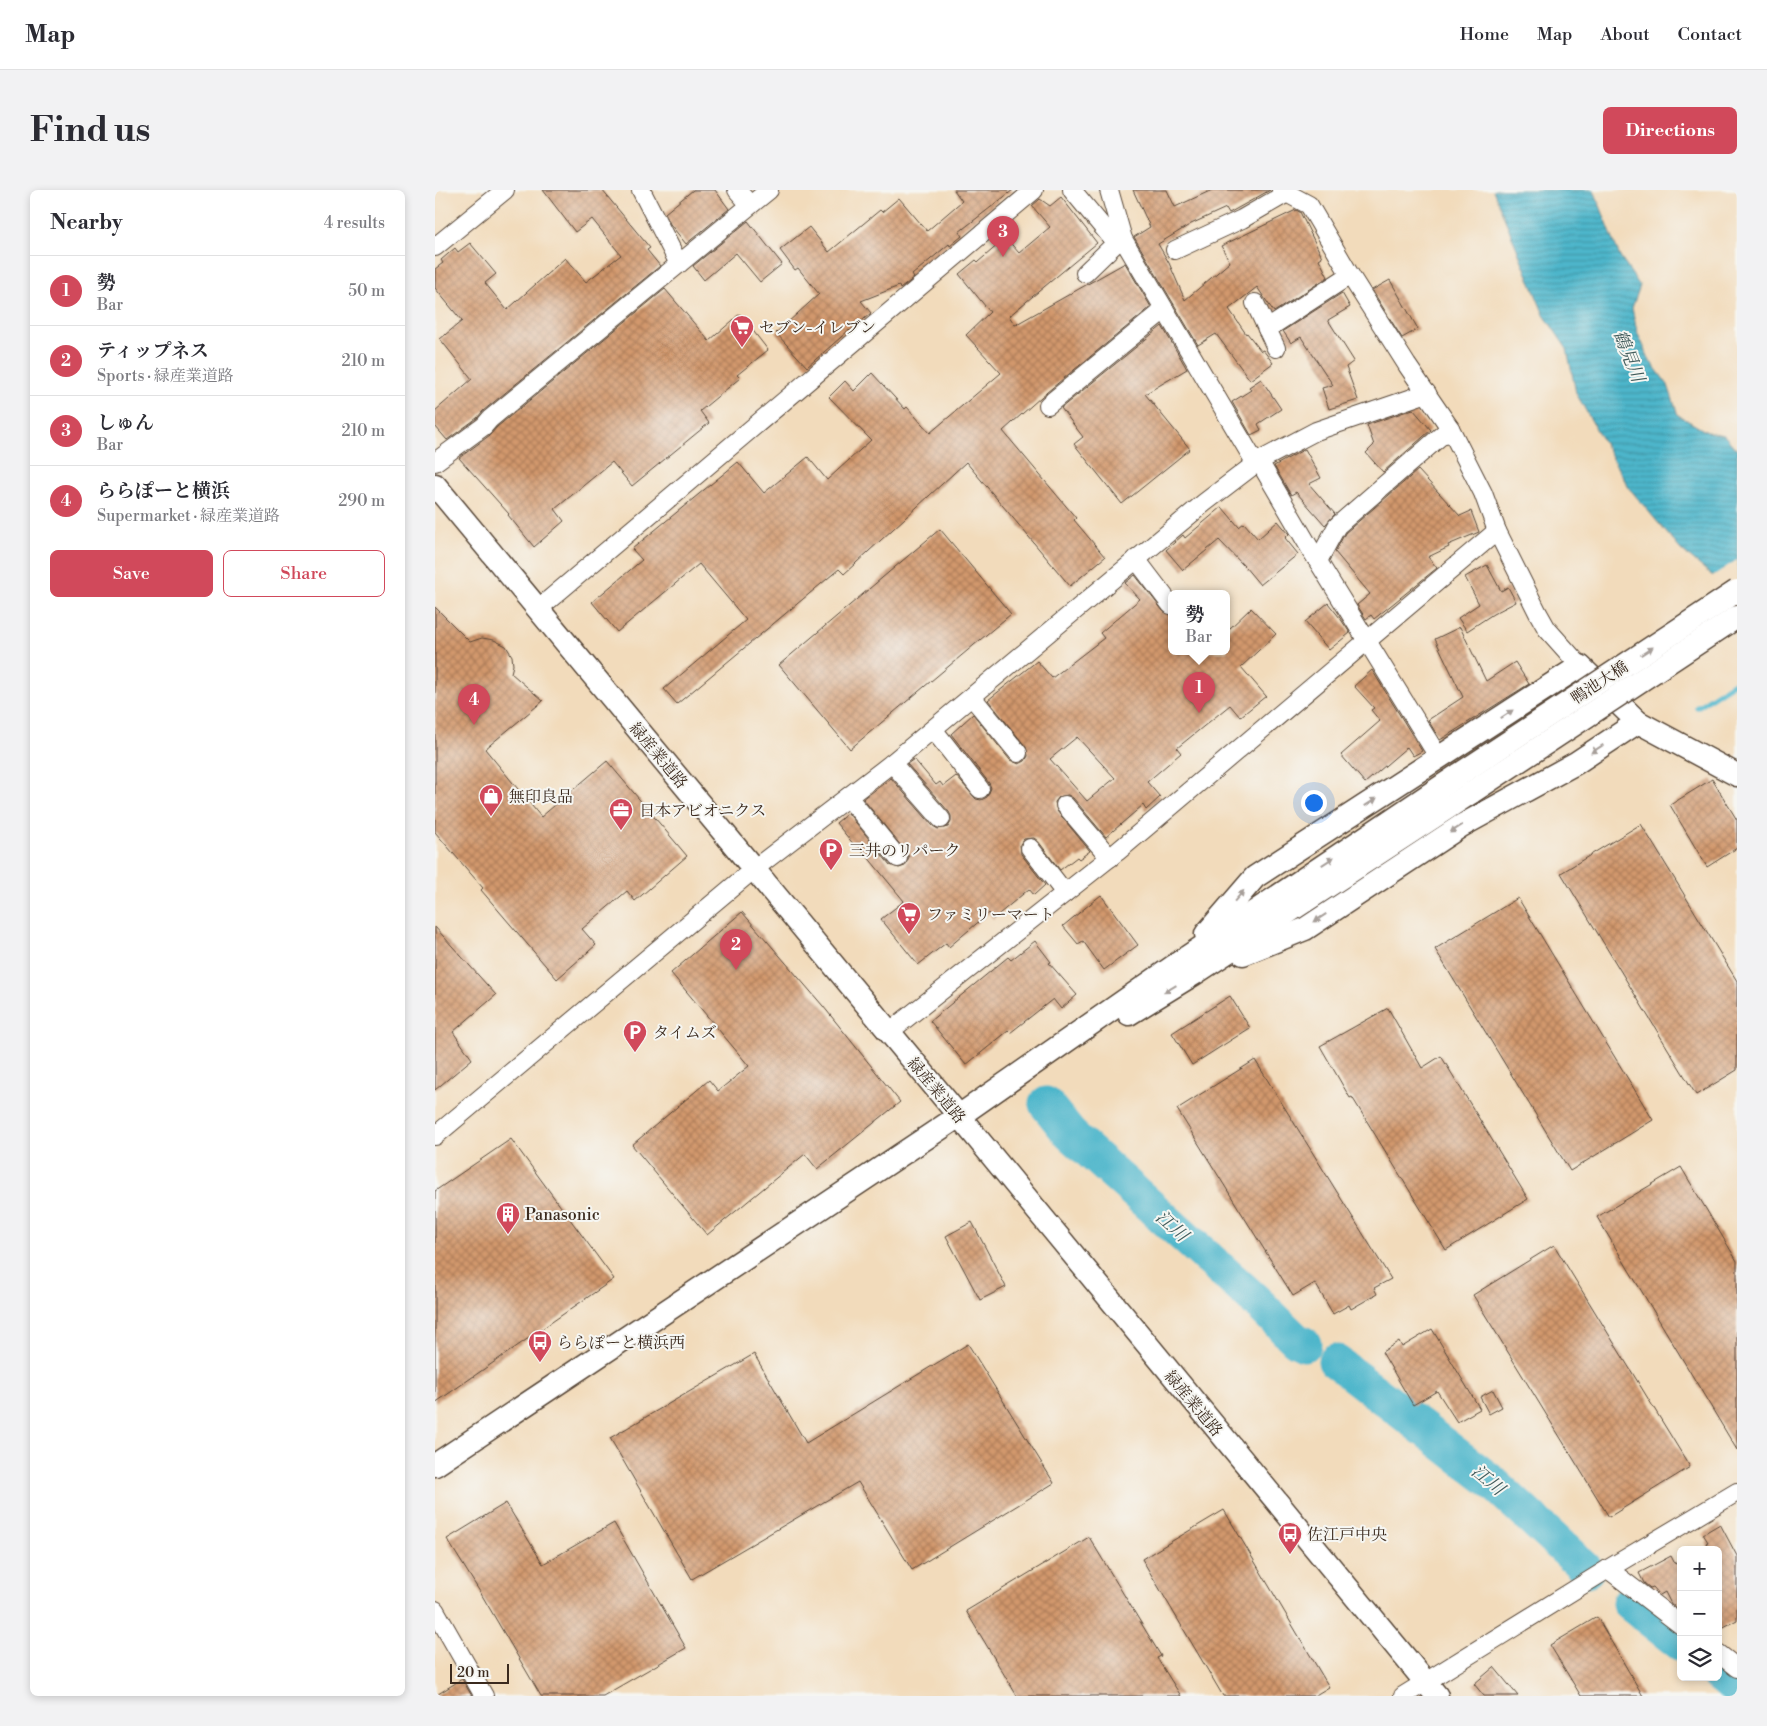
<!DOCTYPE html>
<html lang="en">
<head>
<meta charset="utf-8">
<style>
	body { margin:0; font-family:"Libre Bodoni","Noto Serif JP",serif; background:#f2f2f3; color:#2b2b33 }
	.controls { position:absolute; right:15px; bottom:15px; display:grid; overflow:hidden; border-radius:8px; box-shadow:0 2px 8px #0003 }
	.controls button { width:45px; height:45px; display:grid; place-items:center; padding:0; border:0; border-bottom:1px solid #e1e1e2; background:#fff; color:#2b2b33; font:25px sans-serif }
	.scale { position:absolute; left:15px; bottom:12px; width:59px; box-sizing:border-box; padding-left:5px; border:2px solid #3b2a1e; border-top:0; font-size:14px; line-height:18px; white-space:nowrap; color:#3b2a1e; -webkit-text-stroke:4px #f6f6f2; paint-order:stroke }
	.you { position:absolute; left:878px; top:612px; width:18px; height:18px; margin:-12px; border:4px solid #fff; border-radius:50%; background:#1a73e8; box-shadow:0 0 0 8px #1a73e833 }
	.badge { display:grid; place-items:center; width:32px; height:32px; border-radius:50%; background:#d1495b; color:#fff; font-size:16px; font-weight:700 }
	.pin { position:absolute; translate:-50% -41px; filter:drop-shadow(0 1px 2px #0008) }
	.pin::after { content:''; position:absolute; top:26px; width:18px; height:15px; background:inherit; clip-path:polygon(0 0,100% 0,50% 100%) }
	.popup { position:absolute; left:733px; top:400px; width:62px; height:65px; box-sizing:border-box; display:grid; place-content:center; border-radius:8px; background:#fff; filter:drop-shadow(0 1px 4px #0005); font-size:16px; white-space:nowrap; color:#7c7c81 }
	.popup b { font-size:19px; color:#2b2b33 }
	.popup::after { content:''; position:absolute; left:50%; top:100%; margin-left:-10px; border:10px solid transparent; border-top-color:#fff }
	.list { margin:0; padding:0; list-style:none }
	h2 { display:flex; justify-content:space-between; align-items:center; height:65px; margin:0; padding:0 20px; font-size:21px }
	h2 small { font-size:16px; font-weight:400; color:#7c7c81 }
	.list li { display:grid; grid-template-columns:32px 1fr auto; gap:15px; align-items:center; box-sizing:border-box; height:70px; padding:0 20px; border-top:1px solid #e1e1e2 }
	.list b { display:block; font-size:19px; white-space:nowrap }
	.list p { margin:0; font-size:16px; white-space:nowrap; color:#7c7c81 }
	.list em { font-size:16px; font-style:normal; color:#7c7c81 }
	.actions { display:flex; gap:10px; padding:15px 20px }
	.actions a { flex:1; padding:11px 0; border:1px solid #d1495b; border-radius:8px; text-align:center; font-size:18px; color:#d1495b }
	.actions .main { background:#d1495b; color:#fff }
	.icon { flex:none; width:28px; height:28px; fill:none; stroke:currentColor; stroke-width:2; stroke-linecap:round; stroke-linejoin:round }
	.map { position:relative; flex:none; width:1302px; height:1506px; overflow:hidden; border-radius:8px }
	header { display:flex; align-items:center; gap:30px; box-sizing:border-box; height:70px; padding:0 25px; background:#fff; border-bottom:1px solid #e1e1e2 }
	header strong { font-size:24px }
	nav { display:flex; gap:28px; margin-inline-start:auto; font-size:18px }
	.intro { display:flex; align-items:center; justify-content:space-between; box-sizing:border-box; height:120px; padding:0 30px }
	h1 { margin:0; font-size:35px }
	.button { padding:12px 22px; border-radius:8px; background:#d1495b; color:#fff; font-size:18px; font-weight:700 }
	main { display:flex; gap:30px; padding:0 30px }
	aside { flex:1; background:#fff; border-radius:8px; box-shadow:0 2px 8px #0003 }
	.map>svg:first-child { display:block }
	.water { fill:url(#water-rules); stroke:#447074 }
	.pier { fill:#f2dbbb }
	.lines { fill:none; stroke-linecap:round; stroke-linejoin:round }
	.stream { stroke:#4db6cb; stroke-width:5.5 }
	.river { stroke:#4db6cb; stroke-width:35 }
	.building { fill:url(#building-cross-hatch); fill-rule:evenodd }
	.minor-casing { stroke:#564536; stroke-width:20 }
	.tertiary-casing { stroke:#564536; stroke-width:25 }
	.minor { stroke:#fff; stroke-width:18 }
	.tertiary { stroke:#fff; stroke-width:22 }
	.tertiary-bridge-casing { stroke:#564536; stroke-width:25; stroke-linecap:butt }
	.tertiary-bridge { stroke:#fff; stroke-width:22 }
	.oneway { fill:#a79f9a }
	.labels { text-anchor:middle; stroke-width:4; stroke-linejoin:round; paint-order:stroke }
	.poi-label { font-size:16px; fill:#3b2a1e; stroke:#f6f6f2; text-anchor:start }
	.street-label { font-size:16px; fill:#3b2a1e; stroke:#f6f6f2 }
	.water-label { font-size:18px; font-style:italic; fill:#415b5b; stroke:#f6f6f2 }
</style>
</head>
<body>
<header>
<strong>Map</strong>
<nav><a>Home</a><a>Map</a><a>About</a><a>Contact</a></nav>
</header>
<div class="intro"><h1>Find us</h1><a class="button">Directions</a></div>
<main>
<aside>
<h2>Nearby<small>4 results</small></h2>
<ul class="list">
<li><span class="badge">1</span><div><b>勢</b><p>Bar</p></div><em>50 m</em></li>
<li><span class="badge">2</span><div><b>ティップネス</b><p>Sports · 緑産業道路</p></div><em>210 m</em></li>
<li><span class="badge">3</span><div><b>しゅん</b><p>Bar</p></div><em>210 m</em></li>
<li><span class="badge">4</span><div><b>ららぽーと横浜</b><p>Supermarket · 緑産業道路</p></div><em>290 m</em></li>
</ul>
<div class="actions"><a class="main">Save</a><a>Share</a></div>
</aside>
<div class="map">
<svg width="1302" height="1506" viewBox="0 0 1302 1506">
	<defs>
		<pattern id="water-rules" width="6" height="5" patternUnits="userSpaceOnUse" patternTransform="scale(1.25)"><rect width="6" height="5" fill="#4db6cb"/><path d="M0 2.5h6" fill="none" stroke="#4194a4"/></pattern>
		<pattern id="building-cross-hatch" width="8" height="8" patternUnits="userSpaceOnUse" patternTransform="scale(1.25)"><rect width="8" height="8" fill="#d2986d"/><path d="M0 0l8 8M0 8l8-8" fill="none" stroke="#ac7c59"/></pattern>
	</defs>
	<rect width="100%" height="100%" fill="#f6f6f2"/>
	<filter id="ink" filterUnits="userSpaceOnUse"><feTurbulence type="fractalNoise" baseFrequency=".02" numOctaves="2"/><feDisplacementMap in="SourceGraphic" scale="10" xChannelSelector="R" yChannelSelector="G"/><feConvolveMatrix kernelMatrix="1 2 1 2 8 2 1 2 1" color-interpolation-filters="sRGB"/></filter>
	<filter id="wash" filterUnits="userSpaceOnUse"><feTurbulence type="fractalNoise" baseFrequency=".0096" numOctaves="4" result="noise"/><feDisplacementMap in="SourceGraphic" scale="20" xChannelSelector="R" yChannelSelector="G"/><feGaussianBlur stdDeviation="1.12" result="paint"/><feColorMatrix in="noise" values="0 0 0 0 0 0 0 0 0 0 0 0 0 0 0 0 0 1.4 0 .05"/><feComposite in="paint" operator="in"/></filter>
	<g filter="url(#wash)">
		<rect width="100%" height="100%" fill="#f2dbbb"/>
		<path class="water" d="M1058,0H1159L1185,67L1205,96L1197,118L1202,141L1215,171L1233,195L1243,225L1272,242L1289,245L1302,260V402L1289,395L1246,360L1194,298L1141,203L1132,159L1109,125Z"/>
		<path class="pier" d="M1302,370V404L1288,397L1276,387Z"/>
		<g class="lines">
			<path class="stream" d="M1262,517L1302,491"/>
			<g class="river">
				<path d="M611,914L635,944L820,1110L861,1150L869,1154"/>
				<path d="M900,1171L1056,1291L1152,1380"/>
				<path d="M1194,1413L1246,1454"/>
				<path d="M1283,1484L1302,1499"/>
			</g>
		</g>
		<g id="blocks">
			<g class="building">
				<path d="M108,0H167L215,58L212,60L225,76L48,221L42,228L12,250L0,236V221L37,189L5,149L27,131L0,98V79L8,73L6,70L20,58L23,62L35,53L61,84L50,93L72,120L130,68L151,92L186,65L157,29L140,42Z"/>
				<path d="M258,0H280L294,19L251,54L235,34L230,23Z"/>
				<path d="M519,0H578L524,42L527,46L515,56L514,54L477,85L479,88L465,99L464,96L426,111L436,123L415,141L414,140L372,177L341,143L384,104L363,78L360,80L345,60L374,37L394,62L445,20L447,22L464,8L492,41L527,11Z"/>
				<path d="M698,0H732L740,17L777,0H835L794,23L791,18L756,34L723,54L734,73L750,110L795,72L786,56L861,20L865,22L887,67L884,69L893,87L839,122L822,97L794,119L811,144L812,143L826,161L828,160L838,173L815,190L781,144L763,155L699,47L715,37Z"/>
				<path d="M626,7L662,53L574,126L580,135L690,73L716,117L606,207L568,241L641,328L639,330L670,367L635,396L531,272L409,384L404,379L242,514L229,499L311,430L264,374L182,442L157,412L207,370L197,359L303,272L329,303L373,267L392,290L436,250L394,207L410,191L419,201L437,183L470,219L472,217L495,243L566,183L531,145L555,122L524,84L541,70L543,72L571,48L584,63L615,37L597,16L605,9L615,16Z"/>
				<path d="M313,31L347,74L325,92L301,63L269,90L258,76Z"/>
				<path d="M955,90L983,139L967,148L937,100Z"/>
				<path d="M230,99L274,151L305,124L333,160L302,185L305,188L265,221L274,233L197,296L177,272L120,319L129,331L99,357L73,325L74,324L24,268L55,245L62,237Z"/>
				<path d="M907,103L915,117L893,130L919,171L911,177L923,210L894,219L887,198L898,195L866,147L856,153L848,141Z"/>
				<path d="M727,136L752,179L710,204L755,259L687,314L639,254L648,247L626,218Z"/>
				<path d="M826,189L846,219L823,234L826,240L816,245L797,212L816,200L814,197Z"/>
				<path d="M978,219L996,240L948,282L931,263L939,255L932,235Z"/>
				<path d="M870,259L886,288L874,294L900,324L890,335L861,302L856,305L839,276Z"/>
				<path d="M983,280L1025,326L1036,321L1044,342L1013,355L1014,357L993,367L1002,378L939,429L936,425L931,429L922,415L935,404L900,362L910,343Z"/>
				<path d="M787,317L804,337L809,333L823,349L843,331L854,344L850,348L863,364L825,395L810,377L784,350L748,380L731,360L748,345L750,348Z"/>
				<path d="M505,339L576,424L415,559L344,475Z"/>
				<path d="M1052,375L1066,401L1073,397L1081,412L1058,424L1032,441L1023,428L1044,414L1030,387Z"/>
				<path d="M700,385L728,421L736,425V462H792V441L816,418L841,444L806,477L831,506L805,527L795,515L742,558L746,563L712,592L725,607L711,620L708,615L671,647L638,608L633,605L624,607L620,612L622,621L655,661L644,669L642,667L625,680L603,651L599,648L589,649L585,654L586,664L610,695L599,705L594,699L558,729L554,723L514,757L511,753L483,775L446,729L469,711L422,654L420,656L401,633L413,623L455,675L464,678L470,676L474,667L471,662L428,609L456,588L498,636L503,639L513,637L516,632V626L514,622L472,574L479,569L501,595L505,592L508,596L521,586L541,609L546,610L552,607L556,598L554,593L516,544L538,524L575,570L584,574L590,571L593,566L591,557L553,510L602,471L617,488L669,448L665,443L705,409L690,393ZM642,547L680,588L652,611L615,569Z"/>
				<path d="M893,413L905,428L915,443L894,460L870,432Z"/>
				<path d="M0,417L35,452L47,448L59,450L71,456L77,466L78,475L76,483L108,511L50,559L106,627L172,571L252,666L200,711L192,701L147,739L161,755L122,789L46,700L48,698L0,642Z"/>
				<path d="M1025,437L1051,491L1080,472L1094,494L1005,550L993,530L1028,507L1000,449Z"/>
				<path d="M937,480L987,561L978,566L972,557L930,593L906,565L945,531L936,520L939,518L919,496Z"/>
				<path d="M1277,589L1302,630V658L1272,677L1235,615Z"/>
				<path d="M1206,634L1302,791V880L1261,905L1126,683Z"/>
				<path d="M666,705L703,755L669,780L648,751L643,754L628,736Z"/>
				<path d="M1083,708L1218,930L1135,981L1000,759Z"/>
				<path d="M307,722L388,816L465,912L382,979L370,964L272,1045L197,955L274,890L283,901L314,876L236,783Z"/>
				<path d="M0,737L61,805L18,842L37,869L0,900Z"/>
				<path d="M600,751L616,772L614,773L642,805L626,819L618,809L575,843L573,841L531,875L495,831L573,767L576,770Z"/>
				<path d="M795,806L815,838L757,875L737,843Z"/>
				<path d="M953,818L987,878L1006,866L1093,1009L1011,1060L917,907L915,908L885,856Z"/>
				<path d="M820,870L956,1089L939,1098L942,1104L916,1119L914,1115L898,1124L880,1093L858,1106L742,919Z"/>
				<path d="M76,949L179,1089L0,1213V1001Z"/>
				<path d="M1246,977L1302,1071V1260L1162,1027Z"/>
				<path d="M537,1032L571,1097L545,1110L511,1046Z"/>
				<path d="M1119,1055L1255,1277L1174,1327L1038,1105Z"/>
				<path d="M997,1139L1045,1219L1022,1232L1002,1201L978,1215L947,1162L964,1151L967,1157Z"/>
				<path d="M533,1154L619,1293L477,1380L423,1292L257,1389L175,1248L319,1164L371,1253Z"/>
				<path d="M1058,1200L1067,1217L1054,1224L1045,1207Z"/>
				<path d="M71,1313L108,1374L179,1333L251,1458L168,1506H106L45,1402L12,1349Z"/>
				<path d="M789,1320L894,1497L879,1506H788L707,1369Z"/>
				<path d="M1285,1334L1302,1366V1430L1283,1440V1360H1274L1271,1353L1273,1352L1268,1344Z"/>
				<path d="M654,1347L726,1466L722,1468L746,1506H582L531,1421Z"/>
				<path d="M1236,1366L1240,1374L1246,1371V1421L1236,1414L1230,1402L1225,1405L1218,1397L1215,1398L1209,1393L1204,1383Z"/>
				<path d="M1162,1427L1208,1506H1146L1115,1455Z"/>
				<path d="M1059,1477L1083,1506H1049L1039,1494Z"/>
				<path d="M27,1489L37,1506H0Z"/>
			</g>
		</g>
	</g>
	<g filter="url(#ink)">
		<use href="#blocks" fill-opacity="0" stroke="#564536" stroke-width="1"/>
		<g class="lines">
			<g class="minor-casing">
				<g id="minor">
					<path d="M206,0L244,74"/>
					<path d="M302,0L315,15"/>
					<path d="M637,0L681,53L650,83"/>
					<path d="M674,0L688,49"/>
					<path d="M846,0L874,15L915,85L972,175L1015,238L1048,303L1062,341L1103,423L1112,439L1145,476"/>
					<path d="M681,53L688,49L821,274"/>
					<path d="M0,57L70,0"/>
					<path d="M740,60L807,29L852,3"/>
					<path d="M820,113L841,158"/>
					<path d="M832,139L915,85"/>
					<path d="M613,215L729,120"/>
					<path d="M824,271L876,360L1004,568"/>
					<path d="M0,272L49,236L55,229L334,0"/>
					<path d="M701,369L736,415"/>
					<path d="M883,371L902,336L1015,238"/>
					<path d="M103,419L599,0"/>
					<path d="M537,507L583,563"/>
					<path d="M498,539L545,599"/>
					<path d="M457,573L506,629"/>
					<path d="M413,607L463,668"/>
					<path d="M630,615L675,668"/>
					<path d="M595,658L630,703"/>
					<path d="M454,842L682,662L1062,341"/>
					<path d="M0,946L319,679L457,573L769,313L824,271L881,241L992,203"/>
					<path d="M1173,1379L1246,1435"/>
					<path d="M0,1420L49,1506"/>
					<path d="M1283,1463L1302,1478"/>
					<path d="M968,1506L1173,1379L1302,1302"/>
				</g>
			</g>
			<g class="tertiary-casing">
				<g id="tertiary">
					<path d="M0,295L524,926L1002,1506"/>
					<path d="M771,744L820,687L1145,476L1203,532L1302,585"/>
					<path d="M808,764L870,739L1026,636L1141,573L1203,532"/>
					<path d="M694,824L759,784L1037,602"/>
					<path d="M0,1275L524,926L749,769L1025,584"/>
				</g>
			</g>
			<use href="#minor" class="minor"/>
			<use href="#tertiary" class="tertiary"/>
			<g class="tertiary-bridge-casing">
				<g id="tertiary-bridge">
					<path d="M1025,584L1302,401"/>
					<path d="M1037,602L1302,427"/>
				</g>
			</g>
			<use href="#tertiary-bridge" class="tertiary-bridge"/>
		</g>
		<defs><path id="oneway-solid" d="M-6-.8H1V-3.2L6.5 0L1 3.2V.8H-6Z" transform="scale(1.25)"/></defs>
		<g class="oneway">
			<use href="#oneway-solid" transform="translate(1212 461) rotate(-33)"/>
			<use href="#oneway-solid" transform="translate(1072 524) rotate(-33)"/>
			<use href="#oneway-solid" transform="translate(1162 559) rotate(147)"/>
			<use href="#oneway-solid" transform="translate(936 612) rotate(-33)"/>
			<use href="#oneway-solid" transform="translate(1021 639) rotate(147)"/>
			<use href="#oneway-solid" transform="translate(893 671) rotate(-33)"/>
			<use href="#oneway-solid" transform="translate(804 706) rotate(-49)"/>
			<use href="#oneway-solid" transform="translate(885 728) rotate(147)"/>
			<use href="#oneway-solid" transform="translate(735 799) rotate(149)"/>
		</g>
	</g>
	<defs>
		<g id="supermarket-pin" transform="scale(1.25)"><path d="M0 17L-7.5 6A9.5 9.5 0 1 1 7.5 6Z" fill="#d1495b" stroke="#f6f6f2"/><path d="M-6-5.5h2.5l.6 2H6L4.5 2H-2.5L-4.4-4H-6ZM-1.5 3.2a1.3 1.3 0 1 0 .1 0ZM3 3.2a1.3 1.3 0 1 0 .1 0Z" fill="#fff"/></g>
		<g id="shop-pin" transform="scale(1.25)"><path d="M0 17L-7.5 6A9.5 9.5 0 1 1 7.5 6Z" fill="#d1495b" stroke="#f6f6f2"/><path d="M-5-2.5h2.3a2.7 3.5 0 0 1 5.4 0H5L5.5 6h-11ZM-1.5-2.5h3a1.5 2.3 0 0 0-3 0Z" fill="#fff"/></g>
		<g id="office-pin" transform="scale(1.25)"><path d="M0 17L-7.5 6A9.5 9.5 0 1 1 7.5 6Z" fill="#d1495b" stroke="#f6f6f2"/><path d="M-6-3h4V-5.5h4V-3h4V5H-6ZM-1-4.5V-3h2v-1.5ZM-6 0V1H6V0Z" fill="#fff"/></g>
		<g id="parking-pin" transform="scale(1.25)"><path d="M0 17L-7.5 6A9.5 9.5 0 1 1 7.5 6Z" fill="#d1495b" stroke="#f6f6f2"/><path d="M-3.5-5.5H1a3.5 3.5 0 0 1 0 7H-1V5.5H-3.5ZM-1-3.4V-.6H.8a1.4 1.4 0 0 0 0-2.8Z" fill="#fff"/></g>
		<g id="building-pin" transform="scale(1.25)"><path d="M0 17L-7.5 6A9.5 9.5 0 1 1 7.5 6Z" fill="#d1495b" stroke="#f6f6f2"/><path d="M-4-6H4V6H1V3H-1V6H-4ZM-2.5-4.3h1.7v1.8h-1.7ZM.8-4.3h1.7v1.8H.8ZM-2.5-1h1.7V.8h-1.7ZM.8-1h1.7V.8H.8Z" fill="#fff"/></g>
		<g id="bus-pin" transform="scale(1.25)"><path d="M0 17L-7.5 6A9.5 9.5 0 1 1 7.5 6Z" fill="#d1495b" stroke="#f6f6f2"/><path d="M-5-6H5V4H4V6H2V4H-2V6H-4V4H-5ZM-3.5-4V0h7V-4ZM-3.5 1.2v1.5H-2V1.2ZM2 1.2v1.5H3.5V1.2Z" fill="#fff"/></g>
	</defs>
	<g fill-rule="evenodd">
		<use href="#supermarket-pin" x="307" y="137"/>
		<use href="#shop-pin" x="56" y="606"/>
		<use href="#office-pin" x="186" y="620"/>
		<use href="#parking-pin" x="396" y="660"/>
		<use href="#supermarket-pin" x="474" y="724"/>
		<use href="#parking-pin" x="200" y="842"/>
		<use href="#building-pin" x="73" y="1024"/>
		<use href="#bus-pin" x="105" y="1152"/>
		<use href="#bus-pin" x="855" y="1344"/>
	</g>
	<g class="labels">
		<g class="poi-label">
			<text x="324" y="143">セブン-イレブン</text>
			<text x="74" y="612">無印良品</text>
			<text x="204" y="626">日本アビオニクス</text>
			<text x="414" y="666">三井のリパーク</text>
			<text x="492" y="730">ファミリーマート</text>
			<text x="218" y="848">タイムズ</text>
			<text x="90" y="1030">Panasonic</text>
			<text x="122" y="1158">ららぽーと横浜西</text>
			<text x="872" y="1350">佐江戸中央</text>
		</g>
		<g class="street-label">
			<text transform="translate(1164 492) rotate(-33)" y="6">鴨池大橋</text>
			<text transform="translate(224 565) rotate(50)" y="6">緑産業道路</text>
			<text transform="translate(502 900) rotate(50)" y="6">緑産業道路</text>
			<text transform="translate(759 1213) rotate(50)" y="6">緑産業道路</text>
		</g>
		<g class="water-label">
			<text transform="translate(1194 166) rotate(68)" y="6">鶴見川</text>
			<text transform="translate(737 1036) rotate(42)" y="6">江川</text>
			<text transform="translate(1053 1290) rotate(40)" y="6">江川</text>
		</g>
	</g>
</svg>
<div class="controls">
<button>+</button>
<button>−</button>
<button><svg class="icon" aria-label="layers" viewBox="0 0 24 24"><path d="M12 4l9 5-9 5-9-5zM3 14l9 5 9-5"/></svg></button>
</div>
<div class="scale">20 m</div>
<div class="you"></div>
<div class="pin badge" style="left:764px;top:523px">1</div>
<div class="popup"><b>勢</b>Bar</div>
<div class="pin badge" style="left:301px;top:780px">2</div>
<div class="pin badge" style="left:568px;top:67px">3</div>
<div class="pin badge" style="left:39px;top:535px">4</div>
</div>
</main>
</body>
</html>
